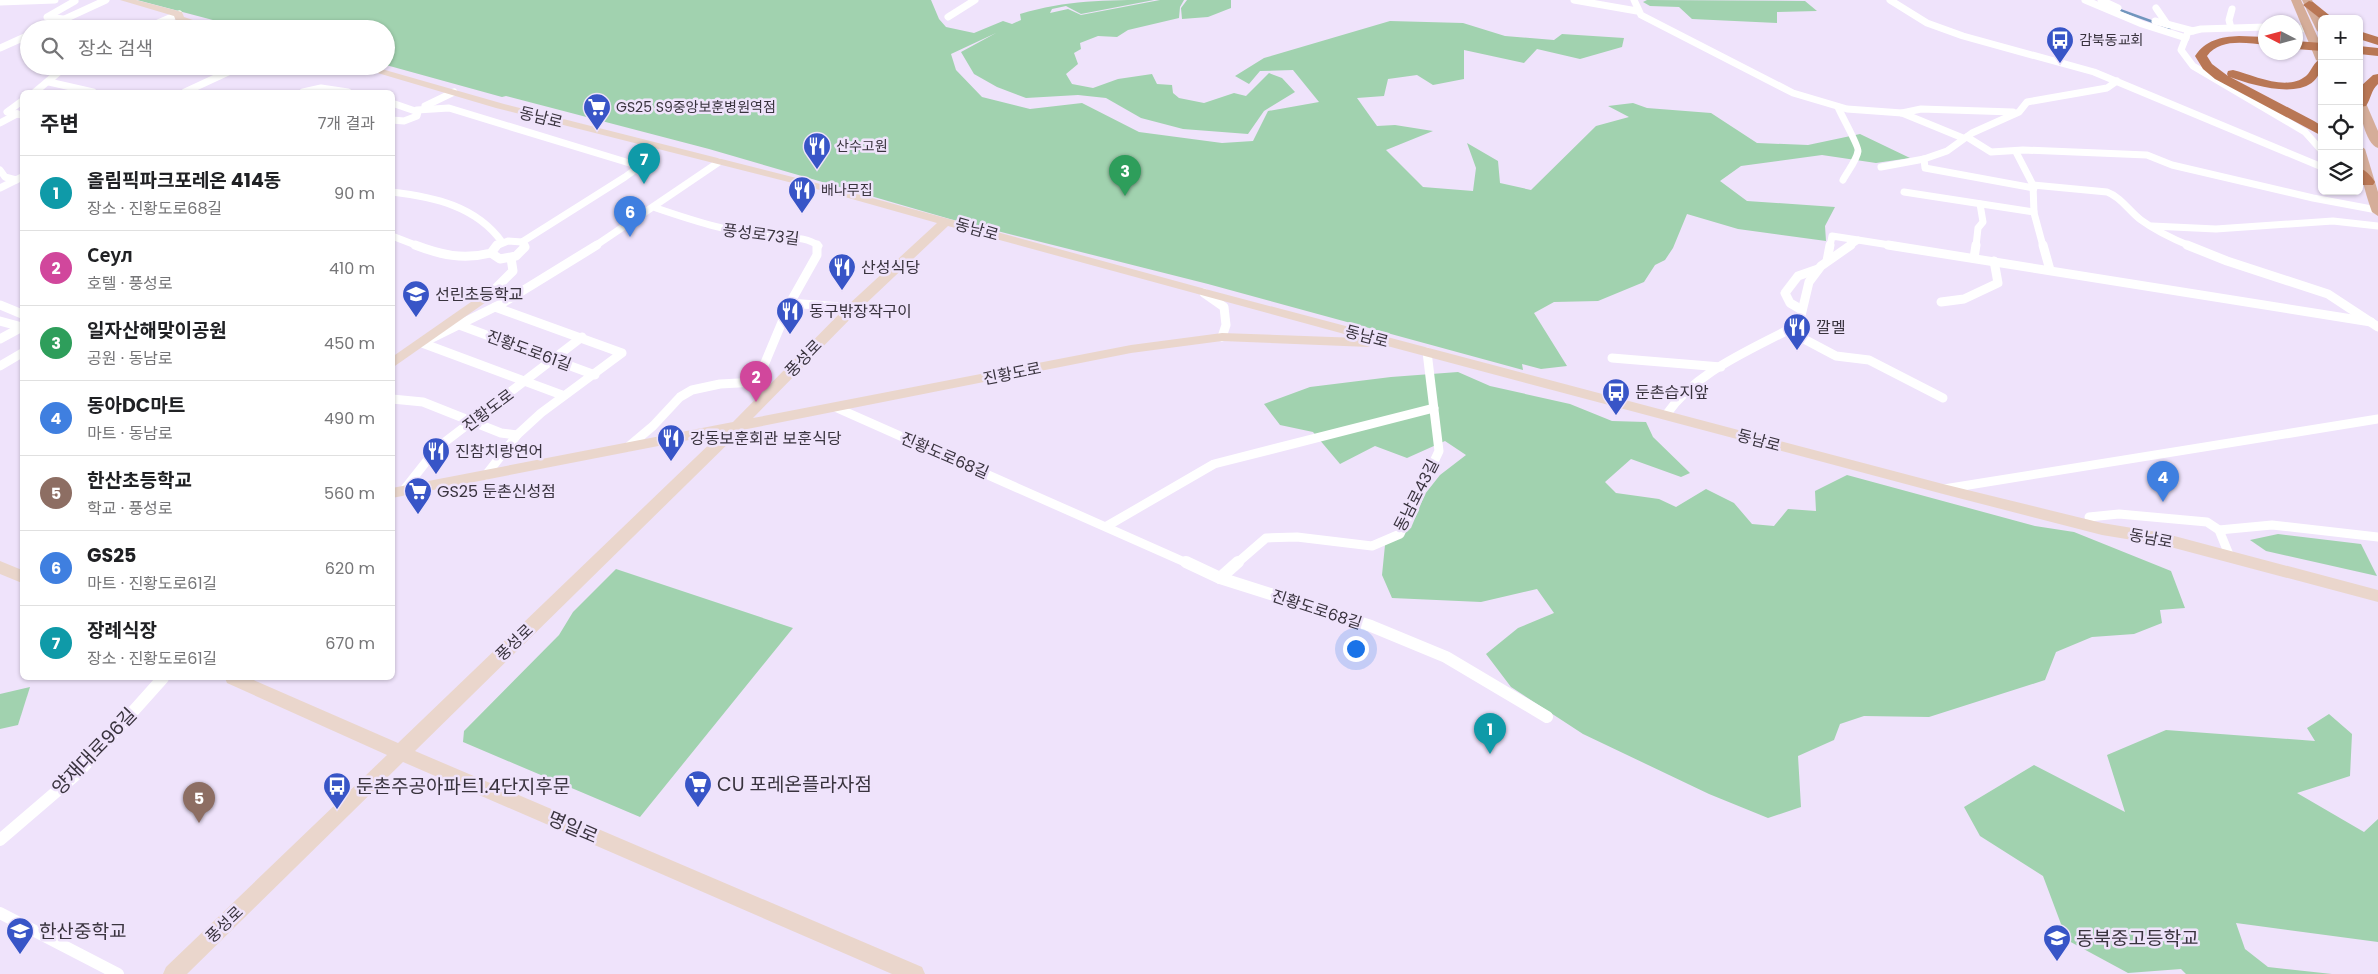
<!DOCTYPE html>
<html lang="ko">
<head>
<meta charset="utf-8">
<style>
	body { margin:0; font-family:Poppins,"Noto Sans KR",sans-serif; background:#f6f6f6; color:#202124 }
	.controls { position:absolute; right:15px; top:15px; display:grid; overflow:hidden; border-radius:8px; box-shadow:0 1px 4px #0004 }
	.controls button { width:45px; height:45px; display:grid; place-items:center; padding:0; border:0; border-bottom:1px solid #e0e0e0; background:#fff; color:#202124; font:25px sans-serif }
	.compass { position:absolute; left:2258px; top:15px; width:45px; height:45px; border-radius:50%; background:#fff; box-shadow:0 1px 4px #0004; rotate:276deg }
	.you { position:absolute; left:1355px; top:648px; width:18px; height:18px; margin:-12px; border:4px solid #fff; border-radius:50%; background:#1a73e8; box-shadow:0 0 0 8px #1a73e833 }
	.badge { display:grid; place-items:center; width:32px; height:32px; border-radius:50%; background:#1a73e8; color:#fff; font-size:16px; font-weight:700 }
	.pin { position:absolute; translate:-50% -41px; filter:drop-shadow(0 1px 2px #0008) }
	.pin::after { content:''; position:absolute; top:26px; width:18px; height:15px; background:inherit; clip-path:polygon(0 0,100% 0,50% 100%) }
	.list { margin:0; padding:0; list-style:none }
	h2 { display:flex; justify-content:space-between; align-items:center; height:65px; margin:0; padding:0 20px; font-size:21px }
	h2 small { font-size:16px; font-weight:400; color:#757577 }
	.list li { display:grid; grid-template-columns:32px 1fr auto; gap:15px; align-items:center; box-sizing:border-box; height:75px; padding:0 20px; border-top:1px solid #e0e0e0 }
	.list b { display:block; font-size:19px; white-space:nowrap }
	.list p { margin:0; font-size:16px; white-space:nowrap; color:#757577 }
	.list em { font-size:16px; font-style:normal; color:#757577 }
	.icon { flex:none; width:28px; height:28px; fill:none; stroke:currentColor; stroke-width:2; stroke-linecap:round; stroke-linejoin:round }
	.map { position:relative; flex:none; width:2378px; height:974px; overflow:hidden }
	.search { position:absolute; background:#fff; box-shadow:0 1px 4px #0004; left:20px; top:20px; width:375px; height:55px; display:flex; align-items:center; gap:12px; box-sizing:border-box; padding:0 18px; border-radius:28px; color:#757577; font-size:19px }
	.panel { position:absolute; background:#fff; box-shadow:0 1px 4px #0004; left:20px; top:90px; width:375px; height:590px; border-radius:8px }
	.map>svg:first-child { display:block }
	.green { fill:#a1d2af }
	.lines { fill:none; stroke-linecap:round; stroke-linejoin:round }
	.stream { stroke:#7196bd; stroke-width:2.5 }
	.street-far2 { stroke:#fff; stroke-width:7 }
	.street-far1 { stroke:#fff; stroke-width:9 }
	.street { stroke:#fff; stroke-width:12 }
	.secondary { fill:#ead6cc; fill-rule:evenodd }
	.primary { fill:#d5ad99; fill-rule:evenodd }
	.highway { fill:#b97755; fill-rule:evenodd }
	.labels { text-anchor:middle; stroke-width:5; stroke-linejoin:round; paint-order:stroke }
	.far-poi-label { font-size:14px; fill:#39333e; stroke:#efe3fb; text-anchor:start }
	.street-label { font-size:16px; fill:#39333e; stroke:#efe3fb }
	.poi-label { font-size:16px; fill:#39333e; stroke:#efe3fb; text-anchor:start }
	.near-street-label { font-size:19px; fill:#39333e; stroke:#efe3fb }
	.near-poi-label { font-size:19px; fill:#39333e; stroke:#efe3fb; text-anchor:start }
</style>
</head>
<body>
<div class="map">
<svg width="2378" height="974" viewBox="0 0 2378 974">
	<rect width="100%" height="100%" fill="#efe3fb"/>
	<g class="green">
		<path d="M137,0H931L939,19L946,27L974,33L1003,21L1012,24L1021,20L1020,14C1066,0 1106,0 1154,0L1081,14L1066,6L1052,9L1050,13L1068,9L1081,15L1160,0H1184L1180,7L1179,18L1128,30L1117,37L1098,36L1080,43L1081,49L1074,53L1078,64L1066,74L1072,84L1093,88L1118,79L1152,74L1157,84L1172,85L1173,93L1179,98L1204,103L1234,93L1246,96L1269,73L1282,78L1295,92L1264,111L1248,134L1183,129L1141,118L1106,98L1078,95L1026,98L997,87L974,74L961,52L996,33L951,54L956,70L982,97L1030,109L1082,103L1139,132L1222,143L1253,141L1268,111L1319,102L1293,70L1260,71L1249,84L1235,76L1264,58L1390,21L1463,23L1505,36L1554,40L1562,34L1624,38L1622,47L1580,59L1537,49L1524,63L1464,50V79L1433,85L1417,75L1388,79L1384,96L1357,98L1377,126L1395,125L1433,131L1386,150L1423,187L1473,191L1476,168L1467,143L1498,161L1500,183L1531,190L1596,126L1629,117L1608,106L1633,103L1647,108L1711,113L1757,143L1808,145L1860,134L1910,158L1876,163L1822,155L1741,166L1720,181L1747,201L1835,207L1825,226L1826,241L1738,229L1687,214L1673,248L1665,260L1655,265L1644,282L1598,301L1554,302L1534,313L1567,366L1541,369L1522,364L1523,370L1208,284L950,219L709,149L506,96L502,97L386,65V29H247Z"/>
		<path d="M1187,0H1231V8L1208,17L1182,19L1181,8Z"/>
		<path d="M1647,0L1805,1L1817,11L1777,12V23L1692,19L1679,7L1650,6L1643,2Z"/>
		<path d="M1458,372L1490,386L1570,404L1612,421L1646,422L1653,437L1690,473L1681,477L1631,459L1605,482L1616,493L1659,499L1676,507L1706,489L1734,503L1752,524L1774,526L1788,509L1816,511L1815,491L1847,475L2035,526L2074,532L2171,571L2185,608L2160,610L2162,623L2134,634L2092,637L2056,652L2045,680L1929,717L1864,716L1840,724L1834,740L1798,756L1801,807L1768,818L1709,794L1583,734L1511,687L1486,654L1518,628L1554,613L1537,589L1481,602L1392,598L1382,575L1385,545L1411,528L1425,494L1440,475L1466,455L1445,441L1407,458L1375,446L1340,464L1313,432L1280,425L1264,404L1310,387L1391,377Z"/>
		<path d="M2278,534L2361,544L2377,576L2266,551L2250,540Z"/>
		<path d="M616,569L793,628L640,817L463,742L464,731L559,635L573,612Z"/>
		<path d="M30,687L18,725L0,729V694Z"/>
		<path d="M2329,714L2352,734L2350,776L2297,793L2364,832L2378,819V942L2236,923L2245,949L2268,967L2332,974H2186L2181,969L2128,973L2067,940L2043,876L1980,836L1964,807L2034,765L2125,812L2107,755L2166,730L2315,741L2307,728Z"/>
	</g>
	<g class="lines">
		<path class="stream" d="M2117,9L2170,28"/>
		<g class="street-far2">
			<path d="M1574,0L1637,11"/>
			<path d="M1634,0L1641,15L1793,93L1847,109L1902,113L1963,138"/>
			<path d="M1890,0L1927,23L1963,36L2094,72L2322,167"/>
			<path d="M2085,0L2142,24L2186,38"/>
			<path d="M2101,0L2118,8"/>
			<path d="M0,2L55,0"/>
			<path d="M2156,8L2167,24"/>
			<path d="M948,17L975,0"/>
			<path d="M63,19L47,17L75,1"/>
			<path d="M2155,21L2193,31"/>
			<path d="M2266,27L2201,29L2188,32L2181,50L2193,66L2305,132L2322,151"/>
			<path d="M2231,28L2229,20L2232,9"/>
			<path d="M2296,28L2307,29"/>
			<path d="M43,29L106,0"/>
			<path d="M144,29L179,14"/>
			<path d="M0,48L29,35"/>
			<path d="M49,82L93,92"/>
			<path d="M35,92L66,66"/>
			<path d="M185,92L241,66"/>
			<path d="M303,92L321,88L348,92"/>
			<path d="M22,101L7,112L22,115"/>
			<path d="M392,103L418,112L417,116L404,121L392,120"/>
			<path d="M425,106L454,92"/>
			<path d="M1838,107C1841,115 1859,146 1858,151C1857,160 1847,172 1843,180"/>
			<path d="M417,110L449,108L636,165V169L625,177L522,242L508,241L496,246"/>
			<path d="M1902,113L1921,109L2013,112"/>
			<path d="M0,123L17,114"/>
			<path d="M1967,137L1991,152L2023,150L2147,155L2172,165L2313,198L2377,210"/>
			<path d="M2016,152L2033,185L2034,213L2043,246"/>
			<path d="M1924,159L1925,168L2034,188"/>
			<path d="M1881,167L1924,159L1947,151L1972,133L2019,112L2027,102L2107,88L2117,81"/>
			<path d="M0,170L5,177L16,180"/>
			<path d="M2033,185L2107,192C2121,197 2129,211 2141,220C2156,231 2173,239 2190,246"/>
			<path d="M0,188L22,177"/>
			<path d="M392,192C434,197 476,206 502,242"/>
			<path d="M1904,192L2034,212"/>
			<path d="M656,208C697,222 735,234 779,237C793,238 807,237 819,246"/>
			<path d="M2152,226L2216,229L2333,221L2378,226"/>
			<path d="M392,236L418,246"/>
			<path d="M522,242L524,246"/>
			<path d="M595,246L719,162"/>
			<path d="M1830,246L1832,236L1858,240"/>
			<path d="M1849,246L1858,240L1896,246"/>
			<path d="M1976,246L1978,228L1983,222L1980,204"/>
		</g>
		<g class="street-far1">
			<path d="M415,245C441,255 463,260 491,253L497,245"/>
			<path d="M1888,245L2371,322"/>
			<path d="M2043,245L2050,270"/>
			<path d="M2187,245L2227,261L2328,294L2378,327"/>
			<path d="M491,253L500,259L516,256L525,247L524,245"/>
			<path d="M511,258L513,271L494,290L515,297"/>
			<path d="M1974,258L1976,245"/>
			<path d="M1827,261L1830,245"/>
			<path d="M1204,293L1224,307L1226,325L1222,337"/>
			<path d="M1941,302L1964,299L1998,283L1994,261"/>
			<path d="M790,303L853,308"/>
			<path d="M0,305L22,314"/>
			<path d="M1802,310L1790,303L1785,293L1798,276L1818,269"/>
			<path d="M0,321L22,327"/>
			<path d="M462,326L595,375"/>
			<path d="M1787,330L1836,356L1869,360L1943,398"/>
			<path d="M0,339L22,327"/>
			<path d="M426,341L501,304L597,245"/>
			<path d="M422,343L562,395"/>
			<path d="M1612,358L1721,367"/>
			<path d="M0,366L22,353"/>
			<path d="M773,389L757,382L790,303L817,255V245"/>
			<path d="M392,399L423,402L501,433L517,435"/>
			<path d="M837,408L1189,564"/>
			<path d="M1666,415C1697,370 1752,350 1799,324L1809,282L1821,266L1851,245"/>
			<path d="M628,447L653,426L680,397L692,390L720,384L757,382"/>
			<path d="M486,475L517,435L541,413L622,353L495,307"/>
			<path d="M1944,489L2378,419"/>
			<path d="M403,491L437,448L582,337"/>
			<path d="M2089,517L2119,514L2207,522L2219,530L2230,557"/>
			<path d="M1107,526L1214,464L1434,408"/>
			<path d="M2219,530L2272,525L2378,537"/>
			<path d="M1236,564L1266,538L1297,537L1372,546L1400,534L1439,451L1427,352"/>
		</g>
		<g class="street">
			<path d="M1186,562L1220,578L1371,626L1446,657L1547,717"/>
			<path d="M1220,578L1238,562"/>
			<path d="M0,840L78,773L163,678"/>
			<path d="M0,913L118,974"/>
		</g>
		<g class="secondary">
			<path d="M120,0H136L182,12L184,17L220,29H203L176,21L174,16Z"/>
			<path d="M354,66H371L504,104L828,186L1209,290L1943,484L2102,523L2163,533L2378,590V602L2163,545L2102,535L1943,494L1376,343L1369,347L1222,341L1131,353L742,430L415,751L922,967L925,974H892L403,762L187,974H163L166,967L387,755L227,683L225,678H249L398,743L720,434L392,498V488L733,422L848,305L937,223L820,190L496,108ZM948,226L1359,338L1222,333L1131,345L753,418L858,311Z"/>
			<path d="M494,286L500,290L499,293L392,368V357Z"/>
			<path d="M0,561L22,570V583L0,574Z"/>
		</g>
		<g class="primary">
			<path d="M2291,0H2301L2322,47V63L2316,60Z"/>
			<path d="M2302,0H2312L2322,20V34L2317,31Z"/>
			<path d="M2359,98L2365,101L2378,131V148C2365,144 2359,110 2359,98Z"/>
			<path d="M2359,145L2365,149L2378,192V216L2372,212C2364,190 2359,169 2359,145Z"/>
		</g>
		<g class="highway">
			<path d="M2309,1L2313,2L2334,19L2322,20L2303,5Z"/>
			<path d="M2359,31L2378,37V45L2359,39Z"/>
			<path d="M2239,36L2266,37V45C2246,43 2220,38 2207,56L2212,64L2228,76L2227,74L2228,71L2233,70C2254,75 2286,92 2306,76C2312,71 2313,61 2322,59C2322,106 2257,87 2230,77L2314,121L2322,126V136L2215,79L2203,69L2195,56C2206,40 2220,37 2239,36Z"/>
			<path d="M2296,41L2322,43V51L2296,49Z"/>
			<path d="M2359,46L2378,48V56L2359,54Z"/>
			<path d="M2378,74V84C2371,90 2371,99 2366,106L2359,107L2361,86L2373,75Z"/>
			<path d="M2359,168C2366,170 2371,176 2375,182L2373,185H2363L2359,181Z"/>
		</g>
	</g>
	<defs>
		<g id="bus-pin" transform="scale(1.4375)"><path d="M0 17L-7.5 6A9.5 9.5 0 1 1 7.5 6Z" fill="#3855c7" stroke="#efe3fb"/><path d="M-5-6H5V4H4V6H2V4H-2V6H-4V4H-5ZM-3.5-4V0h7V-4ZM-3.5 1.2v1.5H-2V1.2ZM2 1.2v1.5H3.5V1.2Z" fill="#fff"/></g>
		<g id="supermarket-pin" transform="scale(1.4375)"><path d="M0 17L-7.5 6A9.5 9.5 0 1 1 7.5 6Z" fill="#3855c7" stroke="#efe3fb"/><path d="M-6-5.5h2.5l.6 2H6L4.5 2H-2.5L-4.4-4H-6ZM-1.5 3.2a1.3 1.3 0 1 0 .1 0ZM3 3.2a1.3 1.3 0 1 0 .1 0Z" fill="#fff"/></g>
		<g id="restaurant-pin" transform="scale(1.4375)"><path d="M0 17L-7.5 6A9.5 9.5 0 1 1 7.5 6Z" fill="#3855c7" stroke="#efe3fb"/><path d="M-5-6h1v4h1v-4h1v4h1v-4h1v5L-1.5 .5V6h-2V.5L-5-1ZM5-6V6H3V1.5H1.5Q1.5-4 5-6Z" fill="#fff"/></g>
		<g id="school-pin" transform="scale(1.4375)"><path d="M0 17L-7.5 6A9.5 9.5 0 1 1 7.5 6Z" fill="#3855c7" stroke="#efe3fb"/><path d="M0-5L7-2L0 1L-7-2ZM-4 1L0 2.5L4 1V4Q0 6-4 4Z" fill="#fff"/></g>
	</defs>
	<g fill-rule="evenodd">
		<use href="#bus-pin" x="2060" y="40"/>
		<use href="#supermarket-pin" x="597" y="107"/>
		<use href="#restaurant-pin" x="817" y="146"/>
		<use href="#restaurant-pin" x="802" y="190"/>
		<use href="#restaurant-pin" x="842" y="267"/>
		<use href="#school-pin" x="416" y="294"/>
		<use href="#restaurant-pin" x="790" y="311"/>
		<use href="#restaurant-pin" x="1797" y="327"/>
		<use href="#bus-pin" x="1616" y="392"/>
		<use href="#restaurant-pin" x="671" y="438"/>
		<use href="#restaurant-pin" x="436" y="451"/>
		<use href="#supermarket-pin" x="418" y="491"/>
		<use href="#supermarket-pin" x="698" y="784"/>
		<use href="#bus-pin" x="337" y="786"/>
		<use href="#school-pin" x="20" y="931"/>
		<use href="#school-pin" x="2057" y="938"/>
	</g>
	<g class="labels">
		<g class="far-poi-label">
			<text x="2079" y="45">감북동교회</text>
			<text x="616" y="112">GS25 S9중앙보훈병원역점</text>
			<text x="836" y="151">산수고원</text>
			<text x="821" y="195">배나무집</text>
		</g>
		<g class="street-label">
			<text transform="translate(541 117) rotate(14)" y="6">동남로</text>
			<text transform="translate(977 229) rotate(16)" y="6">동남로</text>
			<text transform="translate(761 234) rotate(7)" y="6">풍성로73길</text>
			<text transform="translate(1367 336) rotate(15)" y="6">동남로</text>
			<text transform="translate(529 350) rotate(20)" y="6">진황도로61길</text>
			<text transform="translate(803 358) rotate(-46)" y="6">풍성로</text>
			<text transform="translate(1012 373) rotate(-11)" y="6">진황도로</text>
			<text transform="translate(488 410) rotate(-37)" y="6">진황도로</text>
			<text transform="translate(1759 440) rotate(15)" y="6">동남로</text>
			<text transform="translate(945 455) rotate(23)" y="6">진황도로68길</text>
			<text transform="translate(1416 495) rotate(-63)" y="6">동남로43길</text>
			<text transform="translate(2151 538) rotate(11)" y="6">동남로</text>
			<text transform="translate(1317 609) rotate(18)" y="6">진황도로68길</text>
			<text transform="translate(514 642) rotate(-44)" y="6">풍성로</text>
			<text transform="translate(224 924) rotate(-44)" y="6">풍성로</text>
		</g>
		<g class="poi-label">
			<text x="861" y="273">산성식당</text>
			<text x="435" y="300">선린초등학교</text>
			<text x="809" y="317">동구밖장작구이</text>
			<text x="1816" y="333">깔멜</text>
			<text x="1635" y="398">둔촌습지앞</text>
			<text x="690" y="444">강동보훈회관 보훈식당</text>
			<text x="455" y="457">진참치랑연어</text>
			<text x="437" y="497">GS25 둔촌신성점</text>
		</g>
		<g class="near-street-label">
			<text transform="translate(94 751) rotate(-46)" y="7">양재대로96길</text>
			<text transform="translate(573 827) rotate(23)" y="7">명일로</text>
		</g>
		<g class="near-poi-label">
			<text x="717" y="791">CU 포레온플라자점</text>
			<text x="356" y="793">둔촌주공아파트1.4단지후문</text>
			<text x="39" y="938">한산중학교</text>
			<text x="2076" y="945">동북중고등학교</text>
		</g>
	</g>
</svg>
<div class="controls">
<button>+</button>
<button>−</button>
<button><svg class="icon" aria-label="locate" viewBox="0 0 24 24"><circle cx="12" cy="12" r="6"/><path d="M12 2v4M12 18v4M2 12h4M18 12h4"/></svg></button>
<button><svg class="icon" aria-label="layers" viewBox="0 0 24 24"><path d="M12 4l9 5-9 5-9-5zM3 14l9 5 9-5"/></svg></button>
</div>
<svg class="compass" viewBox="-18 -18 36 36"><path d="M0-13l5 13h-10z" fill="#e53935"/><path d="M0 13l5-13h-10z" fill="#757577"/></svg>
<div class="you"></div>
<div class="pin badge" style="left:1490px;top:754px;background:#0f9aa8">1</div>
<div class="pin badge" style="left:756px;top:402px;background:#d1479c">2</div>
<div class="pin badge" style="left:1125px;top:196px;background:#2e9e5b">3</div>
<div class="pin badge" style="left:2163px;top:502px;background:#3f7fe0">4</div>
<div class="pin badge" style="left:199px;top:823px;background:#8d6e63">5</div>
<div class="pin badge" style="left:630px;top:237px;background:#3f7fe0">6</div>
<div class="pin badge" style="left:644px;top:184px;background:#0f9aa8">7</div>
<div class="search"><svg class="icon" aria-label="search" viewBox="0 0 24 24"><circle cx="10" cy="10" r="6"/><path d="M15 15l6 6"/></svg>장소 검색</div>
<section class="panel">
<h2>주변<small>7개 결과</small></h2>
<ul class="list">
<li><span class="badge" style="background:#0f9aa8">1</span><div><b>올림픽파크포레온 414동</b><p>장소 · 진황도로68길</p></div><em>90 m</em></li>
<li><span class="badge" style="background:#d1479c">2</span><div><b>Сеул</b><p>호텔 · 풍성로</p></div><em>410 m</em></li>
<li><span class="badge" style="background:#2e9e5b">3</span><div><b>일자산해맞이공원</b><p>공원 · 동남로</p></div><em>450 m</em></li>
<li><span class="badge" style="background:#3f7fe0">4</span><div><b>동아DC마트</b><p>마트 · 동남로</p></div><em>490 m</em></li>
<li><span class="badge" style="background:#8d6e63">5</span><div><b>한산초등학교</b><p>학교 · 풍성로</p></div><em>560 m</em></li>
<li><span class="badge" style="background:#3f7fe0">6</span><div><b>GS25</b><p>마트 · 진황도로61길</p></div><em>620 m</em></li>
<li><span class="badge" style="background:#0f9aa8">7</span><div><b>장례식장</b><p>장소 · 진황도로61길</p></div><em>670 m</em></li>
</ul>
</section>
</div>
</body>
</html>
